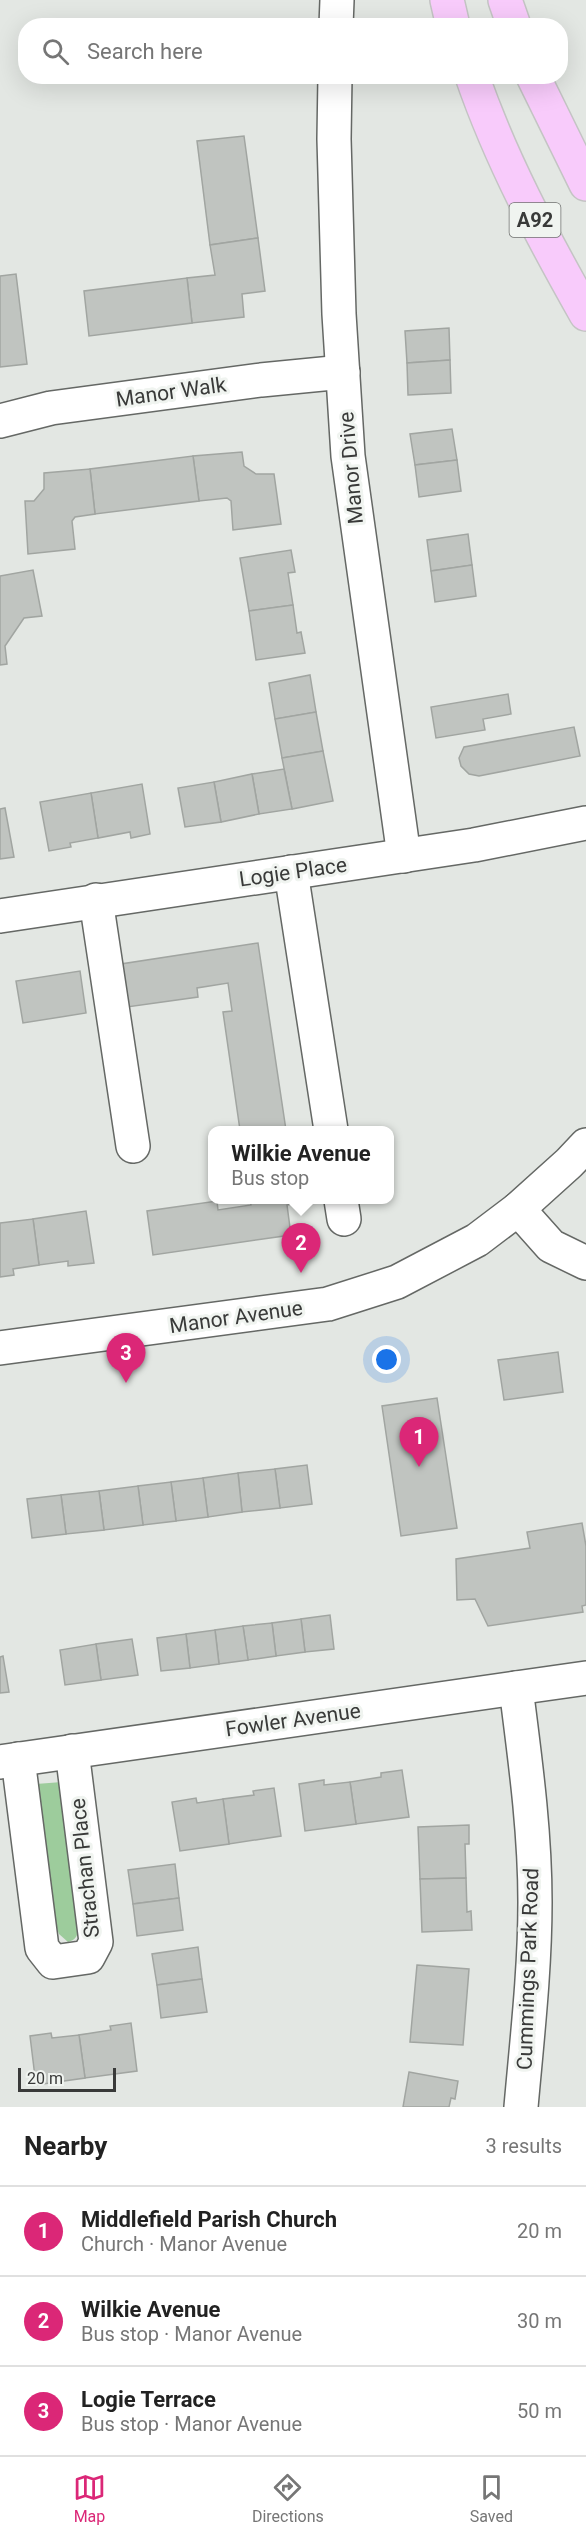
<!DOCTYPE html>
<html lang="en">
<head>
<meta charset="utf-8">
<style>
	body { margin:0; font-family:Roboto,sans-serif; background:#f6f6f6; color:#222 }
	.scale { position:absolute; left:18px; bottom:15px; width:98px; box-sizing:border-box; padding-left:6px; border:3px solid #393a39; border-top:0; font-size:16px; line-height:21px; white-space:nowrap; color:#393a39; -webkit-text-stroke:4px #f0f4f0; paint-order:stroke }
	.you { position:absolute; left:387px; top:1360px; width:21px; height:21px; margin:-15px; border:4px solid #fff; border-radius:50%; background:#1a73e8; box-shadow:0 0 0 9px #1a73e833 }
	.badge { display:grid; place-items:center; width:39px; height:39px; border-radius:50%; background:#db2777; color:#fff; font-size:20px; font-weight:700 }
	.pin { position:absolute; translate:-50% -50px; filter:drop-shadow(0 2px 3px #0008) }
	.pin::after { content:''; position:absolute; top:32px; width:21px; height:18px; background:inherit; clip-path:polygon(0 0,100% 0,50% 100%) }
	.popup { position:absolute; left:208px; top:1126px; width:186px; height:78px; box-sizing:border-box; display:grid; place-content:center; border-radius:12px; background:#fff; filter:drop-shadow(0 2px 4px #0005); font-size:20px; white-space:nowrap; color:#767676 }
	.popup b { font-size:22px; color:#222 }
	.popup::after { content:''; position:absolute; left:50%; top:100%; margin-left:-12px; border:12px solid transparent; border-top-color:#fff }
	.list { margin:0; padding:0; list-style:none }
	h2 { display:flex; justify-content:space-between; align-items:center; height:78px; margin:0; padding:0 24px; font-size:26px }
	h2 small { font-size:20px; font-weight:400; color:#767676 }
	.list li { display:grid; grid-template-columns:39px 1fr auto; gap:18px; align-items:center; box-sizing:border-box; height:90px; padding:0 24px; border-top:2px solid #e0e0e0 }
	.list b { display:block; font-size:22px; white-space:nowrap }
	.list p { margin:0; font-size:20px; white-space:nowrap; color:#767676 }
	.list em { font-size:20px; font-style:normal; color:#767676 }
	.icon { flex:none; width:33px; height:33px; fill:none; stroke:currentColor; stroke-width:2; stroke-linecap:round; stroke-linejoin:round }
	.map { position:relative; flex:none; width:586px; height:2107px; overflow:hidden }
	.search { position:absolute; background:#fff; box-shadow:0 6px 24px #0002; left:18px; right:18px; top:18px; height:66px; display:flex; align-items:center; gap:15px; box-sizing:border-box; padding:0 21px; border-radius:24px; color:#767676; font-size:22px }
	.sheet { height:348px; background:#fff }
	nav { display:flex; justify-content:space-around; align-items:center; box-sizing:border-box; height:84px; border-top:2px solid #e0e0e0; background:#fff; font-size:16px; color:#767676 }
	nav a { display:grid; justify-items:center; gap:3px }
	nav .on { color:#db2777 }
	.map>svg:first-child { display:block }
	.green { fill:#9dcc9c }
	.building { fill:#c0c4c0; stroke:#a1a5a1; stroke-width:1.5 }
	.lines { fill:none; stroke-linecap:round; stroke-linejoin:round }
	.minor-casing { stroke:#656865; stroke-width:36 }
	.major-casing { stroke:#c4c4c4; stroke-width:36 }
	.minor { stroke:#fff; stroke-width:33 }
	.major { stroke:#f8cbfb; stroke-width:33 }
	.labels { text-anchor:middle; stroke-width:6; stroke-linejoin:round; paint-order:stroke }
	.shield { fill:#f0f4f0; stroke:#707270; stroke-width:1.5 }
	.shield-label { font-size:20px; font-weight:bold; fill:#393a39 }
	.street-label { font-size:21px; fill:#393a39; stroke:#f0f4f0 }
</style>
</head>
<body>
<div class="map">
<svg width="586" height="2107" viewBox="0 0 586 2107">
	<rect width="100%" height="100%" fill="#e3e7e3"/>
	<path class="green" d="M62,1782L79,1927C78,1935 76,1940 68,1942L59,1934L55,1923L36,1784Z"/>
	<g class="building">
		<path d="M244,136L258,238L210,245L197,141Z"/>
		<path d="M258,238L265,291L242,294L244,317L192,323L187,278L215,275L210,245Z"/>
		<path d="M16,274L27,364L0,367V276Z"/>
		<path d="M187,278L192,323L89,336L84,291Z"/>
		<path d="M449,328L450,360L407,363L405,331Z"/>
		<path d="M450,360L451,393L408,395L407,363Z"/>
		<path d="M452,429L457,460L415,465L410,434Z"/>
		<path d="M242,452L244,466L256,474H274L281,524L233,530L231,501L227,498L199,501L193,456Z"/>
		<path d="M193,456L199,501L95,514L90,469Z"/>
		<path d="M457,460L461,491L419,497L415,465Z"/>
		<path d="M90,469L95,514L75,517L72,521L75,549L28,554L25,501H34L44,489V473Z"/>
		<path d="M468,534L472,565L431,571L427,540Z"/>
		<path d="M291,550L295,572L288,573L293,605L249,611L240,558Z"/>
		<path d="M472,565L476,596L435,602L431,571Z"/>
		<path d="M33,570L42,616L24,618L5,646L7,664L0,665V576Z"/>
		<path d="M293,605L297,633L301,632L305,653L256,660L249,611Z"/>
		<path d="M310,675L316,712L275,719L269,683Z"/>
		<path d="M508,694L511,714L483,719L485,730L436,738L431,707Z"/>
		<path d="M316,712L323,751L282,758L275,719Z"/>
		<path d="M574,727L580,756L479,776L469,774L461,766L459,758L464,747Z"/>
		<path d="M323,751L333,801L292,809L282,758Z"/>
		<path d="M284,769L292,809L259,814L252,774Z"/>
		<path d="M252,774L259,814L221,822L214,782Z"/>
		<path d="M214,782L221,822L185,827L178,788Z"/>
		<path d="M142,784L150,834L131,838L130,832L98,838L91,793Z"/>
		<path d="M91,793L98,838L70,843L71,847L49,851L40,802Z"/>
		<path d="M5,808L14,857L0,859V809Z"/>
		<path d="M258,943L286,1130H240L223,1012L232,1011L228,983L197,988L198,997L127,1007L121,964Z"/>
		<path d="M80,971L86,1013L23,1023L16,981Z"/>
		<path d="M250,1200H296V1203L287,1205L291,1235L153,1255L147,1211L217,1201L218,1210L251,1205Z"/>
		<path d="M86,1211L94,1263L68,1266V1261L39,1265L33,1219Z"/>
		<path d="M33,1219L39,1265L13,1269L14,1275L0,1277V1223Z"/>
		<path d="M558,1352L563,1392L504,1400L498,1360Z"/>
		<path d="M437,1398L457,1528L401,1536L382,1406Z"/>
		<path d="M307,1465L312,1504L280,1508L275,1469Z"/>
		<path d="M275,1469L280,1508L242,1512L238,1473Z"/>
		<path d="M238,1473L242,1512L208,1517L203,1478Z"/>
		<path d="M203,1478L208,1517L176,1521L171,1482Z"/>
		<path d="M171,1482L176,1521L143,1525L138,1486Z"/>
		<path d="M138,1486L143,1525L104,1530L99,1491Z"/>
		<path d="M99,1491L104,1530L66,1534L61,1495Z"/>
		<path d="M61,1495L66,1534L32,1538L27,1499Z"/>
		<path d="M582,1523L586,1546V1605L582,1606L583,1612L488,1626L475,1599L457,1600L456,1559L530,1548L527,1532Z"/>
		<path d="M330,1615L334,1649L305,1652L301,1619Z"/>
		<path d="M301,1619L305,1652L276,1656L272,1623Z"/>
		<path d="M272,1623L276,1656L248,1660L243,1626Z"/>
		<path d="M243,1626L248,1660L219,1664L215,1630Z"/>
		<path d="M215,1630L219,1664L190,1668L186,1634Z"/>
		<path d="M186,1634L190,1668L161,1671L157,1638Z"/>
		<path d="M132,1639L138,1675L101,1680L96,1644Z"/>
		<path d="M96,1644L101,1680L65,1685L60,1650Z"/>
		<path d="M3,1656L9,1692L0,1693V1657Z"/>
		<path d="M402,1770L409,1817L356,1824L350,1782L381,1777V1773Z"/>
		<path d="M324,1780V1785L350,1782L356,1824L305,1831L299,1784Z"/>
		<path d="M274,1788L281,1836L229,1844L223,1799L254,1795L253,1791Z"/>
		<path d="M196,1798L197,1803L223,1799L229,1844L180,1851L172,1802Z"/>
		<path d="M469,1825V1844H465L466,1878L420,1879L418,1827Z"/>
		<path d="M175,1864L179,1898L133,1904L128,1870Z"/>
		<path d="M466,1878L467,1912L471,1911L472,1930L422,1932L420,1879Z"/>
		<path d="M179,1898L183,1930L137,1936L133,1904Z"/>
		<path d="M198,1947L202,1979L157,1985L152,1954Z"/>
		<path d="M417,1965L469,1969L463,2045L410,2042Z"/>
		<path d="M202,1979L207,2012L161,2018L157,1985Z"/>
		<path d="M131,2023L137,2071L85,2078L79,2035L111,2030L110,2026Z"/>
		<path d="M51,2033L52,2038L79,2035L85,2078L36,2085L30,2036Z"/>
		<path d="M409,2072L458,2081L455,2099L451,2098L449,2107H403Z"/>
	</g>
	<g class="lines">
		<g class="minor-casing">
			<g id="minor">
				<path d="M336,26L337,0"/>
				<path d="M335,76L334,139L339,314L348,456L404,856"/>
				<path d="M0,421L51,408L261,380L343,372"/>
				<path d="M291,872L331,1130"/>
				<path d="M96,900L133,1146"/>
				<path d="M0,916L474,845L586,823"/>
				<path d="M341,1200L344,1219"/>
				<path d="M518,1209L551,1246L586,1263"/>
				<path d="M0,1348L328,1304L397,1282L477,1240L518,1209L569,1163L586,1145"/>
				<path d="M516,1688C525,1759 535,1830 535,1902C535,1970 527,2039 521,2107"/>
				<path d="M18,1759L42,1948L53,1962L88,1957L96,1942L72,1751"/>
				<path d="M0,1762L586,1678"/>
			</g>
		</g>
		<g class="major-casing">
			<g id="major">
				<path d="M447,0L453,26"/>
				<path d="M505,0L514,26"/>
				<path d="M472,76C501,160 543,238 586,314"/>
				<path d="M533,76L586,184"/>
			</g>
		</g>
		<use href="#minor" class="minor"/>
		<use href="#major" class="major"/>
	</g>
	<g class="labels">
		<rect class="shield" x="509.5" y="203" width="51" height="34" rx="4.5"/>
		<g class="shield-label">
			<text x="535" y="227">A92</text>
		</g>
		<g class="street-label">
			<text transform="translate(171 392) rotate(-8)" y="7">Manor Walk</text>
			<text transform="translate(351 468) rotate(-95)" y="7">Manor Drive</text>
			<text transform="translate(293 872) rotate(-8)" y="7">Logie Place</text>
			<text transform="translate(236 1317) rotate(-8)" y="7">Manor Avenue</text>
			<text transform="translate(293 1720) rotate(-8)" y="7">Fowler Avenue</text>
			<text transform="translate(85 1868) rotate(-96)" y="7">Strachan Place</text>
			<text transform="translate(528 1969) rotate(-88)" y="7">Cummings Park Road</text>
		</g>
	</g>
</svg>
<div class="scale">20 m</div>
<div class="you"></div>
<div class="pin badge" style="left:419px;top:1467px">1</div>
<div class="pin badge" style="left:301px;top:1273px">2</div>
<div class="popup"><b>Wilkie Avenue</b>Bus stop</div>
<div class="pin badge" style="left:126px;top:1383px">3</div>
<div class="search"><svg class="icon" aria-label="search" viewBox="0 0 24 24"><circle cx="10" cy="10" r="6"/><path d="M15 15l6 6"/></svg>Search here</div>
</div>
<section class="sheet">
<h2>Nearby<small>3 results</small></h2>
<ul class="list">
<li><span class="badge">1</span><div><b>Middlefield Parish Church</b><p>Church · Manor Avenue</p></div><em>20 m</em></li>
<li><span class="badge">2</span><div><b>Wilkie Avenue</b><p>Bus stop · Manor Avenue</p></div><em>30 m</em></li>
<li><span class="badge">3</span><div><b>Logie Terrace</b><p>Bus stop · Manor Avenue</p></div><em>50 m</em></li>
</ul>
</section>
<nav>
<a class="on"><svg class="icon" aria-label="map" viewBox="0 0 24 24"><path d="M3 6l6-2 6 2 6-2v14l-6 2-6-2-6 2zM9 4v14M15 6v14"/></svg>Map</a>
<a><svg class="icon" aria-label="directions" viewBox="0 0 24 24"><path d="M12 3l9 9-9 9-9-9zM9 14v-3h6M13 9l2 2-2 2"/></svg>Directions</a>
<a><svg class="icon" aria-label="saved" viewBox="0 0 24 24"><path d="M7 4h10v16l-5-4-5 4z"/></svg>Saved</a>
</nav>
</body>
</html>
